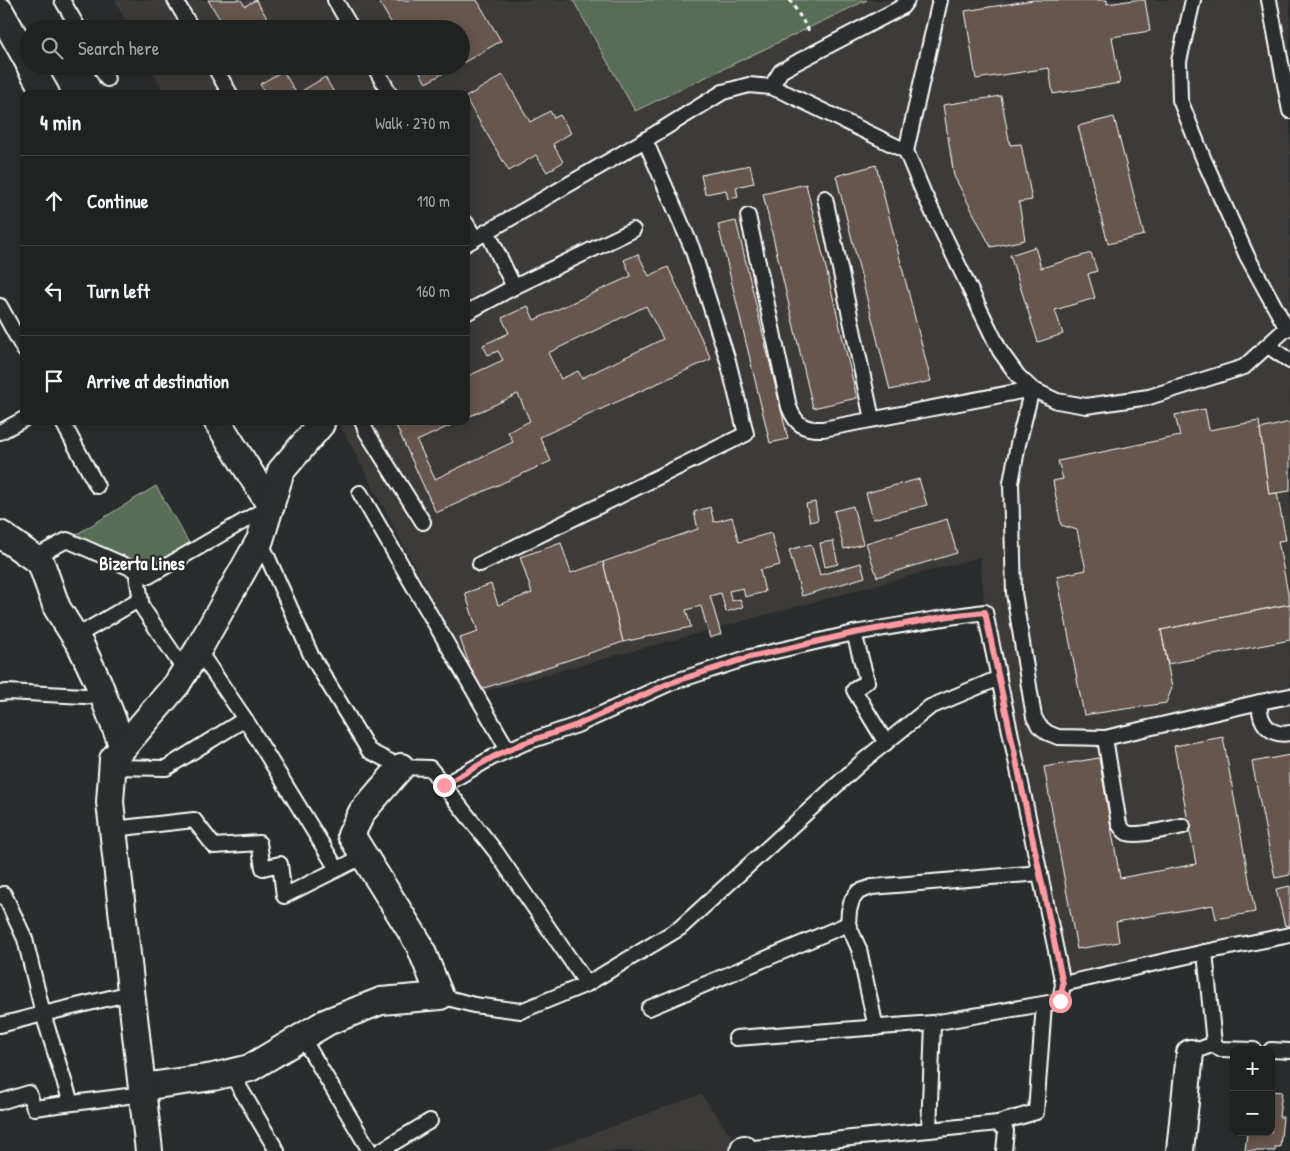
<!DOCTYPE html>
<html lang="en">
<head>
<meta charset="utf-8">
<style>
	body { margin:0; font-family:"Patrick Hand",sans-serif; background:#2d2f2f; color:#f1f3f6 }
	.controls { position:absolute; right:15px; bottom:15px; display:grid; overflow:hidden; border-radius:10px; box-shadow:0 2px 12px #0003 }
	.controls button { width:45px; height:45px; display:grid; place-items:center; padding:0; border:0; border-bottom:1px solid #3d3f40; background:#202222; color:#f1f3f6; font:25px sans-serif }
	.stop { position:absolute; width:15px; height:15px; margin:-11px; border:4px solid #ff9aa2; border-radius:50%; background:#fff }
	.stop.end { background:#ff9aa2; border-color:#fff; box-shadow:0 1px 5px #0008 }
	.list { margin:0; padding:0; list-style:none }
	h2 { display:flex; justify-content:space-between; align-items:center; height:65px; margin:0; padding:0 20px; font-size:21px }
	h2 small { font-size:16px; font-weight:400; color:#a2a4a5 }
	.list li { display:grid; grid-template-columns:32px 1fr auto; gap:15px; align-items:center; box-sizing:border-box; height:90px; padding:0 20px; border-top:1px solid #3d3f40 }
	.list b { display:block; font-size:19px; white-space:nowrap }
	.list em { font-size:16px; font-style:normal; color:#a2a4a5 }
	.icon { flex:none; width:28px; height:28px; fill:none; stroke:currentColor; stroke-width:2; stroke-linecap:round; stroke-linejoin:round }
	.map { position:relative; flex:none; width:1290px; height:1151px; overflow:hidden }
	.search { position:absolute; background:#202222; box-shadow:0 2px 12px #0003; left:20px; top:20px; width:450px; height:55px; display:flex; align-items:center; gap:12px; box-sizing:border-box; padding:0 18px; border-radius:28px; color:#a2a4a5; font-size:19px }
	.panel { position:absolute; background:#202222; box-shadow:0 2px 12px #0003; left:20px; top:90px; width:450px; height:335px; border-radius:10px }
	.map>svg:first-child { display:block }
	.built { fill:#3c3a38 }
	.green { fill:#596d57; stroke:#acb6ab }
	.building { fill:#66574e; stroke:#fff; fill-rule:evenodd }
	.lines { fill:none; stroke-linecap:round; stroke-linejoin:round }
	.service-casing { stroke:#fff; stroke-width:18 }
	.minor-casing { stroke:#fff; stroke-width:30 }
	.path { stroke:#fff; stroke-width:3; stroke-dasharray:4 4; stroke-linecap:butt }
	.service { stroke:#2a2d2e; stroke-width:14 }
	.minor { stroke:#2a2d2e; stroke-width:26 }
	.route { stroke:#ff9aa2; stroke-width:6 }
	.labels { text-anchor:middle; stroke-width:4.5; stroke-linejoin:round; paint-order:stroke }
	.neighbourhood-label { font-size:18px; font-weight:bold; fill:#fff; stroke:#2a2d2e }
</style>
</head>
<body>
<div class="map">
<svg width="1290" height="1151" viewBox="0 0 1290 1151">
	<rect width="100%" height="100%" fill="#2a2d2e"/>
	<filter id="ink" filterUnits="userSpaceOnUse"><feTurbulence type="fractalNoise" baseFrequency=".02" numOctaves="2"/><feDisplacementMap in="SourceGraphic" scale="10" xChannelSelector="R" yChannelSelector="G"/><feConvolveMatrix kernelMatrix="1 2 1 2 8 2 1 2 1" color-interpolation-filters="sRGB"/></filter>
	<g filter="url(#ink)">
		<g class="built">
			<path d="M115,0H1290V936L1063,984L985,612L980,557L481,692L338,421H466V94H165L150,66H461V29H130Z"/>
			<path d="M701,1094L742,1151H546Z"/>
		</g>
		<g class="green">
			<path d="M573,0H867L635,111Z"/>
			<path d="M156,486L193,550L149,576L67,540Z"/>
		</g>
		<g class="building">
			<path d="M208,0H241L245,6L256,0L267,18L258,23L261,29H226Z"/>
			<path d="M378,0H477L501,41L461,64V29H395Z"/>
			<path d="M1033,0H1107V4L1134,0H1145L1150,31L1112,37L1120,83L1053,94L1049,68L976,79L965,11Z"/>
			<path d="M416,66H456L426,83Z"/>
			<path d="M283,71L297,94L325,77L335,94H266L260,84Z"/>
			<path d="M503,75L530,122L550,111L554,118L560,115L571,133L553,144L563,162L547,172L536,155L509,171L466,99V97Z"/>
			<path d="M1001,96L1010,145L1021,144L1032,200L1019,202L1025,240L991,247L954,176L943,105Z"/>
			<path d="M1114,117L1144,235L1108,244L1078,126Z"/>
			<path d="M750,165L754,183L736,187L738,197L728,199L726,190L705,194L701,175Z"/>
			<path d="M876,165L931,381L890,390L836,176Z"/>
			<path d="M806,184L857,398L813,408L763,194Z"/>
			<path d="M736,221L788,439L770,443L718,225Z"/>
			<path d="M1035,247L1041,268L1091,253L1097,271L1088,274L1095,298L1055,310L1063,334L1038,342L1010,255Z"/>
			<path d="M638,254L649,276L668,267L711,359L540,437L551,461L436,513L394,421H460L417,441L435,479L513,442L508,432L530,421L518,394L466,418V377L503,360L498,351L488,355L483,345L509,333L502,318L528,306L534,320L631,276L624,260ZM646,306L663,339L582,378L578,371L561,379L548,353Z"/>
			<path d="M1205,409L1209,430L1259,421L1269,494L1277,493L1286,540L1278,541L1290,604L1161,630L1172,688L1166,703L1084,715L1057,576L1086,570L1077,530L1061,525L1053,481L1063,479L1058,461L1180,436L1175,415Z"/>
			<path d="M1290,422V491L1269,494L1260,429Z"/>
			<path d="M919,479L927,505L873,519L866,493Z"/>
			<path d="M815,502L818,520L810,522L806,504Z"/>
			<path d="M853,506L863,544L844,549L834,511Z"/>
			<path d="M710,507L714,522L732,517L739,542L771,533L780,565L760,570L765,592L745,597L743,588L729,591L732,601L740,599L743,607L726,612L721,593L710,596L721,634L710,638L701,606L686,610L691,627L623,642L603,562L698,529L694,512Z"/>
			<path d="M947,519L957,553L877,577L866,543Z"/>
			<path d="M833,541L838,564L825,567L820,543Z"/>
			<path d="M561,543L571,573L603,562L623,642L478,690L460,638L478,632L465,593L491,584L498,605L532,593L520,557Z"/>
			<path d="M811,544L820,575L861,563L865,577L802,596L789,550Z"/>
			<path d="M1290,604V640L1168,664L1161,630Z"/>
			<path d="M1223,737L1255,912L1216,919L1213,905L1116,922L1119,942L1077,949L1044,767L1099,758L1120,878L1196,864L1174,746Z"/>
			<path d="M1290,755V875L1275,878L1252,762Z"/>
			<path d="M1290,886V925L1285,926L1276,889Z"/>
			<path d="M1271,1091L1282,1092L1279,1117H1283L1280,1147H1275V1151H1245L1247,1132H1271Z"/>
		</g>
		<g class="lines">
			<g class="service-casing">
				<g id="service">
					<path d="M62,0L79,29"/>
					<path d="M175,0L192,29"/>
					<path d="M335,0L352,29"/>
					<path d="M1193,0L1179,61L1180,100L1204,160L1247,256L1287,329"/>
					<path d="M1269,0L1290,111"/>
					<path d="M100,66L107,79"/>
					<path d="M214,66L230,94"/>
					<path d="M374,66L390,94"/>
					<path d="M771,87L781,71L799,61L902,7L907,0"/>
					<path d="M906,151L940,0"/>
					<path d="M825,198L872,419"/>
					<path d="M748,216L789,407C796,425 804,430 823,429L1032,389L1018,444L1011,483L1014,593L1032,705L1034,717L1039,726L1048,733L1058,737L1105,738L1260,702L1290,696"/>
					<path d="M466,223L475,238"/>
					<path d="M487,231L514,287"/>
					<path d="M466,244L645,140L723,92L749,85L771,87L788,94L906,151L924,194L1000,351L1018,376L1032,389L1057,401L1086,406L1149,397L1244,367L1290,325"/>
					<path d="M0,306L24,350"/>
					<path d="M466,313L514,287L633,230"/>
					<path d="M1268,346L1290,361"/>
					<path d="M62,421L97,486"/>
					<path d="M362,421L366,431L423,522"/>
					<path d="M0,432L24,419"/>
					<path d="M360,493L508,750"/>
					<path d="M260,540L311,655L369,751L401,767L430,768L496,852L587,984"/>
					<path d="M33,558L67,540L149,576L270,506"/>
					<path d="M480,564L746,434L728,361L692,248L645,140"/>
					<path d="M136,570L142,607L185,671"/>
					<path d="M854,633L867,681L854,690L886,743"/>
					<path d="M75,637L140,599"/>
					<path d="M198,650L245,719L337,869"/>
					<path d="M0,693L7,692L104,697"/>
					<path d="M1260,702C1258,721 1269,737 1290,733"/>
					<path d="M1105,738L1119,824C1121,827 1123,831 1127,833C1137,837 1171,828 1183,826"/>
					<path d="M112,767L166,768L245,719"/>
					<path d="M444,785L493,757L524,743L577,725L670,683L750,657L854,633L949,617L985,612L1063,984L1205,952L1290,935"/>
					<path d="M113,829L194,820L214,846L259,843L263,868L280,864L284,896L364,856"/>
					<path d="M0,896L4,894L25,939L43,1014L71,1103"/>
					<path d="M440,996L474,1005L521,1011L587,984L680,928L863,761L930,707L999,678"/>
					<path d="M649,1008L848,924"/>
					<path d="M0,1025L43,1014L131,993"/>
					<path d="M876,1028L859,949L848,924L849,911L852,900L858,892L872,887L1040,873"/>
					<path d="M302,1037L370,1151"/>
					<path d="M736,1038L933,1023L1060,1001L1063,984"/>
					<path d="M1214,1044L1220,1049L1254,1050"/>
					<path d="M1271,1050L1290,1051"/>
					<path d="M1190,1053L1214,1044L1205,952"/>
					<path d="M231,1073L277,1151"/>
					<path d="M0,1102L29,1093L34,1108L143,1094"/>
					<path d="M998,1123L1036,1112L1044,1004"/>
					<path d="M929,1130L933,1023"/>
					<path d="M744,1149L998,1123L1006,1131L1004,1151"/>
					<path d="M380,1151L430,1121"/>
				</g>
			</g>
			<g class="minor-casing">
				<g id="minor">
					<path d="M0,11L29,63"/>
					<path d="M30,66L46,94"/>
					<path d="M217,421L271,506"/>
					<path d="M0,534L41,563L57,608L81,646L98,682L123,747"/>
					<path d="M142,1087L213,1077L250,1068L327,1022L381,1001L440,996L419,944L351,835L362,812L401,767"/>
					<path d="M744,1149L745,1151"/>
					<path d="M149,1151L110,802L113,759L177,684L198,650L260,540L281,471L321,424"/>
					<path d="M1180,1151L1190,1053"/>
				</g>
			</g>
			<path class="path" d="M790,0L811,34"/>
			<use href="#service" class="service"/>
			<use href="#minor" class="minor"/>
		</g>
	</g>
	<g class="lines" filter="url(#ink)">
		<path class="route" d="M444,785L493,757L524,743L577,725L670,683L750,657L854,633L949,616L985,612L1063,984L1060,1001"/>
	</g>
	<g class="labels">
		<g class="neighbourhood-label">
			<text x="142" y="570">Bizerta Lines</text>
		</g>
	</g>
</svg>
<div class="controls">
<button>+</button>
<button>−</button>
</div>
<div class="stop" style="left:1060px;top:1001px"></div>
<div class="stop end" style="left:444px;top:785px"></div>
<div class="search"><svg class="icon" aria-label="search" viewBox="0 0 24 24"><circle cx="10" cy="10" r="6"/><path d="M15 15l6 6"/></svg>Search here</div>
<section class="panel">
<h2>4 min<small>Walk · 270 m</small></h2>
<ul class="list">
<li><svg class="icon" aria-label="ahead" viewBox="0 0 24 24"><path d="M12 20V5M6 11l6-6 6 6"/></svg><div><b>Continue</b></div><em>110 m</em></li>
<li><svg class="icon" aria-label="left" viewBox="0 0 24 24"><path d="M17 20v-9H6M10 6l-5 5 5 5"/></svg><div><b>Turn left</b></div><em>160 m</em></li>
<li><svg class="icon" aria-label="arrive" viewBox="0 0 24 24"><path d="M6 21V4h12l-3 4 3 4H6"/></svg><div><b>Arrive at destination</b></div></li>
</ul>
</section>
</div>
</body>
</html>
